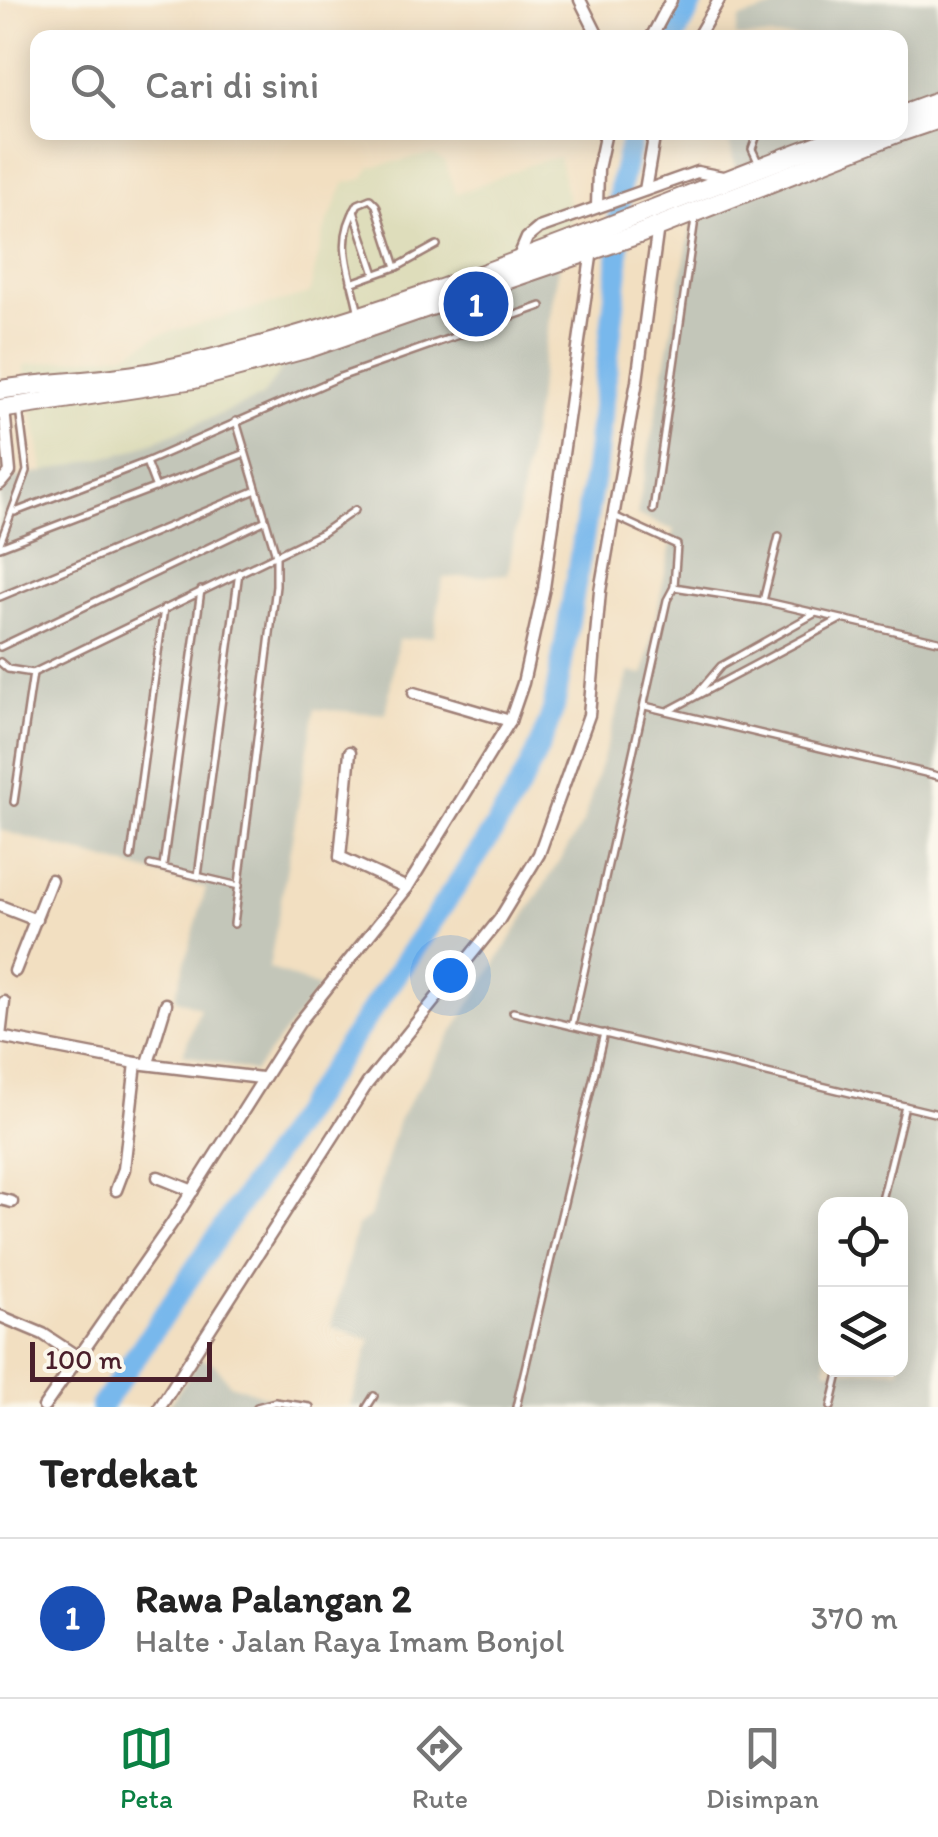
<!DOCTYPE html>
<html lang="id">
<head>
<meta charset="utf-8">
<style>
	body { margin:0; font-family:Itim,sans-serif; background:#f6f6f6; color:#222 }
	.controls { position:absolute; right:30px; bottom:30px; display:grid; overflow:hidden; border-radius:20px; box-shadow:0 5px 25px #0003 }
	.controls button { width:90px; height:90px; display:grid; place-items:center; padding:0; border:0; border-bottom:2px solid #e0e0e0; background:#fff; color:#222; font:50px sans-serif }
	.scale { position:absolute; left:30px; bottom:25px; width:182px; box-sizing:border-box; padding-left:10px; border:5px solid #4a1f2b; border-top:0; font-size:28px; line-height:35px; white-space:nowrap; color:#4a1f2b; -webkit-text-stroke:8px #fbf7ec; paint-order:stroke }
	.you { position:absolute; left:450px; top:975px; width:35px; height:35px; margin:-25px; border:8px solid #fff; border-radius:50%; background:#1a73e8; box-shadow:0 0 0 15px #1a73e833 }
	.badge { display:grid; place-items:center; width:65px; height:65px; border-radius:50%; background:#0b8043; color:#fff; font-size:32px; font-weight:700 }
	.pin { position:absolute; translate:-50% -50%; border:5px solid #fff; box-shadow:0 2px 10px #0006 }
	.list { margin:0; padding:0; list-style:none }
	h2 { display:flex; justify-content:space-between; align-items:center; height:130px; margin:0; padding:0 40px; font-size:42px }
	h2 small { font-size:32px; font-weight:400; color:#767676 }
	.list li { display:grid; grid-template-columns:65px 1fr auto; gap:30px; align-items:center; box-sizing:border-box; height:160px; padding:0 40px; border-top:2px solid #e0e0e0 }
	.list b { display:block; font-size:38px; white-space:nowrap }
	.list p { margin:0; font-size:32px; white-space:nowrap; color:#767676 }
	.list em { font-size:32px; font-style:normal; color:#767676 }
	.icon { flex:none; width:55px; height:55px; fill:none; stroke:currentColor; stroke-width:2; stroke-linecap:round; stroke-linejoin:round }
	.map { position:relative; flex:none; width:938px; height:1407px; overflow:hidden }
	.search { position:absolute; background:#fff; box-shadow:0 5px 25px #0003; left:30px; right:30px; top:30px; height:110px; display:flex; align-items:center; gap:25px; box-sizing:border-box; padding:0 35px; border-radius:20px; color:#767676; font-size:38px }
	.sheet { height:290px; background:#fff }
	nav { display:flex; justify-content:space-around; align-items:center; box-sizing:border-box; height:140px; border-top:2px solid #e0e0e0; background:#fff; font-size:28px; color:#767676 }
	nav a { display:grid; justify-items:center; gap:5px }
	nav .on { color:#0b8043 }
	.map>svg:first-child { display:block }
	.built { fill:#deddbb }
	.industrial { fill:#c3c6b9; fill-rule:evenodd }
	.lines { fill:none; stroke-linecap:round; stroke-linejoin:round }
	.river { stroke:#78b8ec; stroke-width:22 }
	.lane-casing { stroke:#9e7f76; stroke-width:10 }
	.street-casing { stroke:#9e7f76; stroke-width:15 }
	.highway-casing { stroke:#9e7f76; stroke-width:22 }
	.lane { stroke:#fff; stroke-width:5 }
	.street { stroke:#fff; stroke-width:10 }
	.highway { stroke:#fff; stroke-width:18 }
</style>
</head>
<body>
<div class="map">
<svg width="938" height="1407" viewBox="0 0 938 1407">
	<rect width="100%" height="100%" fill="#fbf7ec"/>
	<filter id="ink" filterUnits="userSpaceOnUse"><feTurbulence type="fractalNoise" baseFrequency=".01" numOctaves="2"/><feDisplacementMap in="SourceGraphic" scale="20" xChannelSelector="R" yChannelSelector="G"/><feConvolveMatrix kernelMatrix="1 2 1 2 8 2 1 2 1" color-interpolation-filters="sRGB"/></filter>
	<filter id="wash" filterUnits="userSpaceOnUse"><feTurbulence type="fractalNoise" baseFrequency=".0048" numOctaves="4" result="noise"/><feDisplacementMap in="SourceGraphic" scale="40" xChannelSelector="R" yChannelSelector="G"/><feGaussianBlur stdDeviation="2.25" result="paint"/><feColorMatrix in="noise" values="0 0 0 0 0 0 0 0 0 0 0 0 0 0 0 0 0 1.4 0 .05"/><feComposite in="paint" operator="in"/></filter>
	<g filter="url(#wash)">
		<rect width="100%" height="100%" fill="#f2dfc1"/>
		<path class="built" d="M432,154L445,162L456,194L537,162L559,157L572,217L560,257L296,350L262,397L128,452L44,472L24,365L129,353L158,335L309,294L325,228L345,183L363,179L371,167Z"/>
		<g class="industrial">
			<path d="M798,0H938V1407H350L371,1340L331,1327L357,1226L370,1217L398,1120L583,823L629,672L644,675L674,530L637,515L693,217L742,194L727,133L900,132V38L735,37L739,19ZM826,1204H900V1370H826Z"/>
			<path d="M560,257L508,574L443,578L434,636L398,640L386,714L315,709L269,968L319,988L254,1072L183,1054L200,1008L175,998L206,888L0,830V482L128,452L262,397L295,350Z"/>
			<path d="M200,1358L215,1364L230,1384L296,1407H168Z"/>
		</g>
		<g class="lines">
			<g class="river">
				<path d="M674,38L694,0"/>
				<path d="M101,1407L484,845C513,800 538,758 554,707L595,470L618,269L620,186L633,132"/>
			</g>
		</g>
	</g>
	<g filter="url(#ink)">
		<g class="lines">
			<g class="lane-casing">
				<g id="lane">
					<path d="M758,132L752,149L759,164"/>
					<path d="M354,211L375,274"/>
					<path d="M397,267L437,245"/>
					<path d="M351,283L396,267L376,205L370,199L358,204C334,242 350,269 358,310"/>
					<path d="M146,462L156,488"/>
					<path d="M653,510L695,219"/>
					<path d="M15,512L146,462L340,377L541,306"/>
					<path d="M614,516L677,545L674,586"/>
					<path d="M0,543L27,471L19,408"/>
					<path d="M0,547L243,454"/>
					<path d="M0,597L254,491"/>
					<path d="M763,601L779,536"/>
					<path d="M0,647L264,521"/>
					<path d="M0,662L8,669L33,673L322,533L355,510"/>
					<path d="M697,694L721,666L814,614"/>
					<path d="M645,706L938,776"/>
					<path d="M668,711L839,620"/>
					<path d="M14,802L33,673"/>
					<path d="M131,857L164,608"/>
					<path d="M150,865L239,886"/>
					<path d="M163,866L201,590"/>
					<path d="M198,876L239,572"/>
					<path d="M234,924L276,586V555L236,421"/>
					<path d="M513,1012L938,1114"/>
					<path d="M572,1026L667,600L674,587L763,601L938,641"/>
					<path d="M881,1204L905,1106"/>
					<path d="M257,1407L275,1402L310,1407"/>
					<path d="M367,1407L374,1396"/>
					<path d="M516,1407L604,1033"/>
					<path d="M831,1407L840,1370"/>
				</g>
			</g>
			<g class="street-casing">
				<g id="street">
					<path d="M580,0L599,38"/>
					<path d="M651,38L671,0"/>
					<path d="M697,38L719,0"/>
					<path d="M645,190L655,132"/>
					<path d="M597,207L598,169L606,132"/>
					<path d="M518,259L527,238L539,228L697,172L728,178"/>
					<path d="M0,484L10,472L4,408"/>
					<path d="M414,693L510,721"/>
					<path d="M350,752L340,857L407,888"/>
					<path d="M0,906L36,920"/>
					<path d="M15,971L51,880"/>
					<path d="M0,1037L136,1063L261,1078"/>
					<path d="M0,1037L4,1002"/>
					<path d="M148,1063L166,1004"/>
					<path d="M158,1177L193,1191"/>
					<path d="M116,1190L124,1169L136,1063"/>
					<path d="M0,1199L12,1202"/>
					<path d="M0,1316L43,1334L78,1357"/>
					<path d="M44,1407L172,1223L299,1023L407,888L510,721L523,683L544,588L592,250"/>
					<path d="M160,1407L367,1084L499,920L539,854L589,715L600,591L637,381L658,226"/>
				</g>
			</g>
			<g class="highway-casing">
				<g id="highway">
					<path d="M900,115L938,101"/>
					<path d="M900,132L938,119"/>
					<path d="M0,390C52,381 106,382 158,371C397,320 624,217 853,132"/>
					<path d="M0,409L194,379L309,348L639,234L899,132"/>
				</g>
			</g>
			<use href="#lane" class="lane"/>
			<use href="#street" class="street"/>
			<use href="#highway" class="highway"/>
		</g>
	</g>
</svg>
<div class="controls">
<button><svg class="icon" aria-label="locate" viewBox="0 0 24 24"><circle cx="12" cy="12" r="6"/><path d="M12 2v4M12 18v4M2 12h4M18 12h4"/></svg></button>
<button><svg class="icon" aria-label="layers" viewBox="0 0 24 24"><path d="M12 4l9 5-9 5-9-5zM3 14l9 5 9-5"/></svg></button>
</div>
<div class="scale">100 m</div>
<div class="you"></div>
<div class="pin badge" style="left:476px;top:304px;background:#1a4fb4">1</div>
<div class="search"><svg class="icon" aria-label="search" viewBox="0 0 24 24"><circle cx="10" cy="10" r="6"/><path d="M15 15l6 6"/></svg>Cari di sini</div>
</div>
<section class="sheet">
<h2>Terdekat<small></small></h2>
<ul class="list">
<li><span class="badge" style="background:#1a4fb4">1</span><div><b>Rawa Palangan 2</b><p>Halte · Jalan Raya Imam Bonjol</p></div><em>370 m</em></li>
</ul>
</section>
<nav>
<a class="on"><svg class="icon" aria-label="map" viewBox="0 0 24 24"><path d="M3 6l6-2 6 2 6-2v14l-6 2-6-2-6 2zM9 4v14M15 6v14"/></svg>Peta</a>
<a><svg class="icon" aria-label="directions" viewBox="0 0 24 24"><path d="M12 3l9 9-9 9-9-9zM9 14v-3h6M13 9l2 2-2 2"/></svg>Rute</a>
<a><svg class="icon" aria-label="saved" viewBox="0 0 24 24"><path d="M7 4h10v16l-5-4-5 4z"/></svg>Disimpan</a>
</nav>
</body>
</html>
